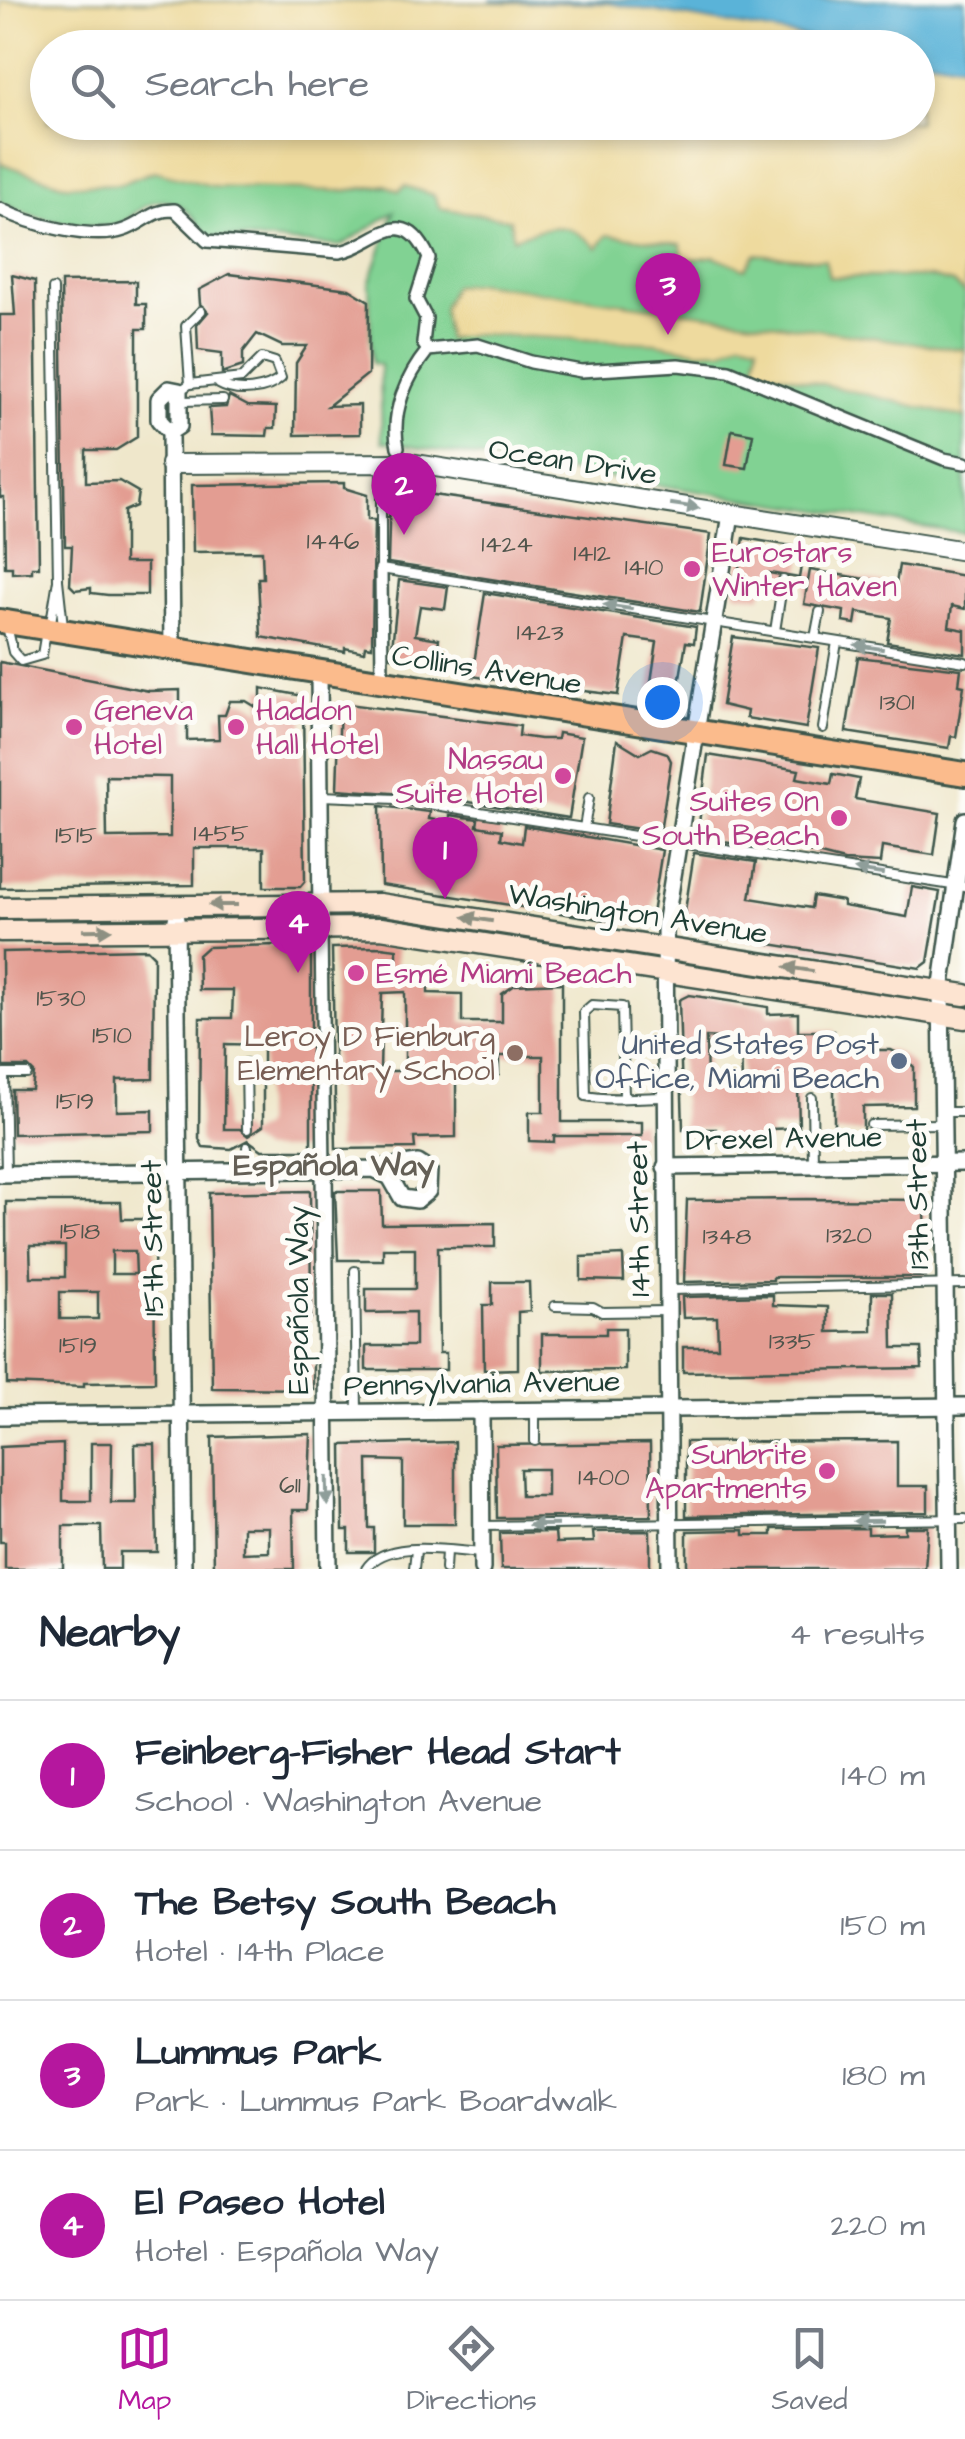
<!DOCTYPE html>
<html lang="en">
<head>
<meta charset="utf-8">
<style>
	body { margin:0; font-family:"Architects Daughter",sans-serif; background:#f6f6f7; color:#1f2937 }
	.you { position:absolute; left:662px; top:702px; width:35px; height:35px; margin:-25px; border:8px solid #fff; border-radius:50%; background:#1a73e8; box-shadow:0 0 0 15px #1a73e833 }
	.badge { display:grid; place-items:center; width:65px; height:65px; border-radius:50%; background:#b5179e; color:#fff; font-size:32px; font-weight:700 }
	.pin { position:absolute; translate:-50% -82px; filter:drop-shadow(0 2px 5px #0008) }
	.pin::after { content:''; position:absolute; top:52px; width:35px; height:30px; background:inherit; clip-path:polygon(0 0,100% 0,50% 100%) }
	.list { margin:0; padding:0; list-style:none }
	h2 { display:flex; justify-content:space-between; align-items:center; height:130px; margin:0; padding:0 40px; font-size:42px }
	h2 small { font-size:32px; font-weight:400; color:#747a83 }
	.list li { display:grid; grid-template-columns:65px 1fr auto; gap:30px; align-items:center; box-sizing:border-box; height:150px; padding:0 40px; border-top:2px solid #e0e1e3 }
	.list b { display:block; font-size:38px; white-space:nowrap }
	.list p { margin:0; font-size:32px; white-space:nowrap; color:#747a83 }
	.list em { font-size:32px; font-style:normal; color:#747a83 }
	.icon { flex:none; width:55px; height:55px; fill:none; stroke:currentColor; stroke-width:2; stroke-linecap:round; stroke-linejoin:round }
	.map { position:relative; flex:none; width:965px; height:1569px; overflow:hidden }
	.search { position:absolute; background:#fff; box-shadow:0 5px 15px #0003; left:30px; right:30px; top:30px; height:110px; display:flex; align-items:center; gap:25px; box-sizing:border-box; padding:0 35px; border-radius:55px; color:#747a83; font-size:38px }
	.sheet { height:730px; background:#fff }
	nav { display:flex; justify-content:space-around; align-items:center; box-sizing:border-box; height:140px; border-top:2px solid #e0e1e3; background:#fff; font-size:28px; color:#747a83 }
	nav a { display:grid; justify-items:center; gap:5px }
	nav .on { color:#b5179e }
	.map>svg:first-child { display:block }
	.green { fill:#81d293; stroke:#508864; stroke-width:2.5 }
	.sand { fill:#eeda9e; stroke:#868c69; stroke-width:2.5 }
	.water { fill:#5ab3d8; stroke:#3c7886; stroke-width:2.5 }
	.building { fill:#e39d92; fill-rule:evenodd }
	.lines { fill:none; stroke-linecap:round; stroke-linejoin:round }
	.service-casing { stroke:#3e564b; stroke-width:12 }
	.pedestrian-casing { stroke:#3e564b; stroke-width:16 }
	.minor-casing { stroke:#3e564b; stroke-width:20 }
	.tertiary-casing { stroke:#3e564b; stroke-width:22 }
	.secondary-casing { stroke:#3e564b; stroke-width:25 }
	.primary-casing { stroke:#3e564b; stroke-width:28 }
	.service { stroke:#fff; stroke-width:8 }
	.pedestrian { stroke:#fff; stroke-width:11 }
	.minor { stroke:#fff; stroke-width:15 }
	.tertiary { stroke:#fff; stroke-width:18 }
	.secondary { stroke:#fde4d1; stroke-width:20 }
	.primary { stroke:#fbbb8c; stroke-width:22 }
	.oneway { fill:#8f9e9a }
	.oneway2 { fill:#8e9082 }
	.hotel-dot { fill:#d1479c; stroke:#fdfcf7; stroke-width:4 }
	.education-dot { fill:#8d6e63; stroke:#fdfcf7; stroke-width:4 }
	.service-dot { fill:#5c6f8a; stroke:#fdfcf7; stroke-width:4 }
	.labels { text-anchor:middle; stroke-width:10; stroke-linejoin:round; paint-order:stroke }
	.number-label { font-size:25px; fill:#50554c }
	.street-label { font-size:30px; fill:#1f3d34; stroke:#fdfcf7 }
	.hotel-label { font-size:30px; fill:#b23c85; stroke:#fdfcf7; text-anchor:start }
	.education-label { font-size:30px; fill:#785e54; stroke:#fdfcf7; text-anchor:end }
	.service-label { font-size:30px; fill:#4e5e75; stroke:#fdfcf7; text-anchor:end }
	.neighbourhood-label { font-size:32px; font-weight:bold; fill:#645f55; stroke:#fdfcf7 }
</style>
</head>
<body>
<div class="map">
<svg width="965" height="1569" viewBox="0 0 965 1569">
	<rect width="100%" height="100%" fill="#fdfcf7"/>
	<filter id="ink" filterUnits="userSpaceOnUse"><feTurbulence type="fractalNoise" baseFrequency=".01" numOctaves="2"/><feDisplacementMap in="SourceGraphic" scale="20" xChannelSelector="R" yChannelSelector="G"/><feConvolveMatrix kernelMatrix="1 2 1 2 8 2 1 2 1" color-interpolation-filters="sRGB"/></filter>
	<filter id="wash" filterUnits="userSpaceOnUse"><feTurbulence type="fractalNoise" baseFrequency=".0048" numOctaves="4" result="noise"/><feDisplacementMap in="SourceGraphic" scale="40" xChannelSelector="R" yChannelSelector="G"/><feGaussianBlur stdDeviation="2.25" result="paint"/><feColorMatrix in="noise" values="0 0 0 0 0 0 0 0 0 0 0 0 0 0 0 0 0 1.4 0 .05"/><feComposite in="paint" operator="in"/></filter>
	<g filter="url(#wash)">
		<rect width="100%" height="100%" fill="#efe7cb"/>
		<path class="green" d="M0,163L66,185L120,184L154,171L341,191L404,185L434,195L440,208L510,219L514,237L552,226L681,244L683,261L714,256L745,268L754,254L826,260L829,277H930L953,283L965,293V533L382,442L380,365L372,363L369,284L394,212L341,246L208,236C191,213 171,186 139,210C130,216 124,225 113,226C72,228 36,220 0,202Z"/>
		<g class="sand">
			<path d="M0,0L609,3L865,47L48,48V122H918V56L965,63V293L953,283L930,277H829L825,260L755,254L745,269L714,256L682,261L681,244L607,235L597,248C566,218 552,226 513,238L510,219L440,208L434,195L405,186L399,191L386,185L341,191L216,187L154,171L120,184L66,185L0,163Z"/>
			<path d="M478,283L965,350V418L755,368L758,344L742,340L723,350L700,351L655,343L474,334L447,339L443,308L453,286Z"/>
		</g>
		<path class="water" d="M490,0H965V65L918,57V48L861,47L609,3Z"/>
		<g id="blocks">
			<g class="building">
				<path d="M229,274L349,289L369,301L368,374L328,406L360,405V434L295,435L296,363L307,346H282L257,334L243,352V366L222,373V353L198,350L197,325L208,312L200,304L199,290Z"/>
				<path d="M12,275L35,281L39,567H32V572L12,573V567H5L4,497H0V315H15Z"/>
				<path d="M136,281V304H146V329H137V437L116,450H86V482L119,481L138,492L136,506L124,511V563H147V595H108L91,593V588L75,590L70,585L72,546H65L61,282Z"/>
				<path d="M229,396L248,406L276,407L275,428H268L267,436L211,435L209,408L226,407Z"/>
				<path d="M732,430L753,434L747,468L726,465Z"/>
				<path d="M344,483V488L367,495V520H374L372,647L365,646L364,652L345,648V652L261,637L258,578H263L262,551L193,552L192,485Z"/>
				<path d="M390,489L711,534L700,612L388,563Z"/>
				<path d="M744,538L804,548L799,578L769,573L761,597L735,593Z"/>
				<path d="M899,565L965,576V609L952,606L949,627L965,630V654L887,642L891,618L857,612L855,624L843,622L844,611L804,604L810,570L896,584Z"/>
				<path d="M399,580L448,587L445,609L420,606L415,635L439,639L435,664L391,657Z"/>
				<path d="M485,593L696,627L694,643L686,642L678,689L686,691L684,708L648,702L657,642L627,638L618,695L559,688L498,673L497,680L472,676Z"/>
				<path d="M733,637L819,648L806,728L746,718L747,711L722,705Z"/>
				<path d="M858,657L961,669L959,685L964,686L956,737L951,736L949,748L846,732Z"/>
				<path d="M0,662L149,691L180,690V704H187V740L219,739L218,715H225L230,701H246L261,710V688L303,696L305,881L300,887H264V848H194V885L0,888ZM106,776L170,777V837L107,838Z"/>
				<path d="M340,703L520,726L519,736L540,739H557L558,733L582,737L569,818L431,796L337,789Z"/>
				<path d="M617,740L640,754L652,748L667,753L671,761L660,832L606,824Z"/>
				<path d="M708,755L799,770L797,778L831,784L833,774L859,779L855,799L940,813L934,855L882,847L880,863L844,861L785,846L784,851L697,838Z"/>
				<path d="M380,806L430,812L429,819L450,822V815L478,819L477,826L502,830L501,839L522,843L524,826L662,850L650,927L381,885Z"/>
				<path d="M694,853L756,862L750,898L811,908L813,896L843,901V906L907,917L912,887L940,892L928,962L920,968L682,930Z"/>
				<path d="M311,944V1150H262L248,1140L231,1149L203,1147L199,1139L200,1018H232L233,990H199L198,955L207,947ZM225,1044L263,1045V1126L248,1136L240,1129H224Z"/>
				<path d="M381,947L397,949V971H428V993L462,994V1022H502V994L515,985L562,983V1122H642V1136H554V1142L529,1141V1112H543V1056H499V1075H456V1137L414,1138L415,1148L336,1149L332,948ZM405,992V1071H380L382,993Z"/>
				<path d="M147,949L154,956L153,1079L117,1080V1111L153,1110V1131L13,1134L12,1090H32L34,1073L28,1067H3L2,952Z"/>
				<path d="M689,995L768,1007V1014L798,1013V1031H834V1050H891L902,1055L914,1067V1106L863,1107V1132L834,1133V1085L798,1086L799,1128L770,1129V1141H716V1129H683L679,1000ZM706,1037L741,1040L742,1086L707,1087Z"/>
				<path d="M310,1191L311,1318H295L296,1356H313V1389L212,1388L209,1193Z"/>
				<path d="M335,1191H381L382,1224L495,1223V1247H438L439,1353H446V1370H366V1346H415V1312L366,1313V1289H415V1248H383V1260H338Z"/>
				<path d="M807,1199L925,1200L926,1277H773V1280L684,1282L687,1200Z"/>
				<path d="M6,1202H121L122,1219H154L155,1382L84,1383V1387L7,1384ZM30,1246H65V1277H31ZM112,1251H135L136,1274H112ZM60,1292H98V1319H60Z"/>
				<path d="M623,1255L624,1281L581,1280V1257Z"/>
				<path d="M492,1282H529L530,1311L518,1312V1369L484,1370L483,1305H492Z"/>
				<path d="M872,1293H892L893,1348H921L922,1368L683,1372V1347H718L717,1317L683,1318L682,1297L773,1295V1305L828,1307V1332L872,1331Z"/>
				<path d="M606,1328H625V1370L542,1371V1334H606Z"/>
				<path d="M311,1434L308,1510H293L294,1569H214L212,1437ZM243,1527H269V1552L243,1553Z"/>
				<path d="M897,1441V1486H928V1512L686,1516V1442Z"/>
				<path d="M455,1442V1524H403V1461L368,1460L369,1528H374V1552H349V1530H343L342,1445Z"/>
				<path d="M91,1443H112L111,1503H136L135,1444H155L157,1552H120V1569H102L101,1526H63V1569H5V1542H0V1447L63,1444V1501H91Z"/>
				<path d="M650,1443L651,1516L497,1518L496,1445ZM520,1469H547V1496H521Z"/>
				<path d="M905,1527H928L925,1569H687V1531L744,1530V1535H772V1529L868,1528V1534L905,1533Z"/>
				<path d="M650,1531V1569H501L500,1533L555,1532L556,1543L594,1542L593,1532Z"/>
			</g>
		</g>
	</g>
	<g filter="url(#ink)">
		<use href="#blocks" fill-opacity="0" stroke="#3e564b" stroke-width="2.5"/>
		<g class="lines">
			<g class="service-casing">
				<g id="service">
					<path d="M53,289L58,580"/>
					<path d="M190,384L186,326L201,311"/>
					<path d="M179,391L190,384L242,378L262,358L275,362L281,378C267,391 236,394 219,384"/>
					<path d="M182,401L223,400"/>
					<path d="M381,463V569L965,662"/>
					<path d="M7,626L13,652L21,661L42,655L46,631"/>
					<path d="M50,628L58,580L63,626"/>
					<path d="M775,631L783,580"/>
					<path d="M815,638L820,612"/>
					<path d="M823,728L837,642"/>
					<path d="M321,796L396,799L965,887"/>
					<path d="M584,828L589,798"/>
					<path d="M246,1063L247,1129"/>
					<path d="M624,1098L622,1007L592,1005L584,1012L586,1096C611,1101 639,1097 664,1097"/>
					<path d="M812,1098L813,1164"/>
					<path d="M945,1112H965"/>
					<path d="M871,1125L941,1124"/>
					<path d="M247,1147L248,1171"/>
					<path d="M6,1173L4,1074H27"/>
					<path d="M355,1271L357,1411"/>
					<path d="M670,1290L965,1284"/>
					<path d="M555,1306L593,1307L602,1312L667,1311"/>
					<path d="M535,1411V1441"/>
					<path d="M482,1526L965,1519"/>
					<path d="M366,1569C385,1538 451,1551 482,1553"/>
					<path d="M414,1569L416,1550"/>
					<path d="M445,1569L446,1551"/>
				</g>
			</g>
			<g class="pedestrian-casing">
				<g id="pedestrian">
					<path d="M0,209C29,224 92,241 124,230C145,223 152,209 175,210L207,241L339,252C375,247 402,199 429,258L416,299L426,318L423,343L428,350"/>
					<path d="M398,447C390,412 407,376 428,350L478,345L531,362L581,371L678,365L729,371L944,459L965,463"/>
					<path d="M381,569L382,682"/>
					<path d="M321,928L324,1170"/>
				</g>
			</g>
			<g class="minor-casing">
				<g id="minor">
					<path d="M170,432L179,426V391L169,389L159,399V420L170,432L172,649"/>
					<path d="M319,672L321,928"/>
					<path d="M176,919L183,1569"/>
					<path d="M665,1167L965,1163"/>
					<path d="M324,1170L328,1569"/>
					<path d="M0,1174L374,1169L418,1163L429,1170L428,1191L417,1200L402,1198L390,1177L374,1169"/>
					<path d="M481,1411L482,1569"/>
					<path d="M0,1416L965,1406"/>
					<path d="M670,1569L665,926L731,514"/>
					<path d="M949,1569L941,991L965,820"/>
				</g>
			</g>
			<g class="tertiary-casing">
				<path id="tertiary" d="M170,464L410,463L965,551"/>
			</g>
			<g class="secondary-casing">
				<g id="secondary">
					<path d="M0,908L379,904L965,995"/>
					<path d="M0,931L381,928L965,1018"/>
				</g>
			</g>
			<g class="primary-casing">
				<path id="primary" d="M0,621L965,774"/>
			</g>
			<use href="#service" class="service"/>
			<use href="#pedestrian" class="pedestrian"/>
			<use href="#minor" class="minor"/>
			<use href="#tertiary" class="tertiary"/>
			<use href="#secondary" class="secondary"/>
			<use href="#primary" class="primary"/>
		</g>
		<defs><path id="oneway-solid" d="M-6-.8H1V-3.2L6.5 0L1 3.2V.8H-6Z" transform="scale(2.5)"/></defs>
		<g class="oneway">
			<use href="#oneway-solid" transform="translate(685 506) rotate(9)"/>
			<use href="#oneway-solid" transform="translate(618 607) rotate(-171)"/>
			<use href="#oneway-solid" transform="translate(869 647) rotate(-171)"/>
			<use href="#oneway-solid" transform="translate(869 872) rotate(-171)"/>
			<use href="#oneway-solid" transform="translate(327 1491) rotate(89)"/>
			<use href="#oneway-solid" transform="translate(868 1521) rotate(179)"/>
			<use href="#oneway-solid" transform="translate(543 1525) rotate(179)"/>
		</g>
		<g class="oneway2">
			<use href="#oneway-solid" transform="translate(223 905) rotate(180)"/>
			<use href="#oneway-solid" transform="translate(478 919) rotate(-171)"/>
			<use href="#oneway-solid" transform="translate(97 930) rotate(-1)"/>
			<use href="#oneway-solid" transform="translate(799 969) rotate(-171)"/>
		</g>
	</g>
	<g class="hotel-dot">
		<circle cx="692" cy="569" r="10"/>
		<circle cx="74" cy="727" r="10"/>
		<circle cx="236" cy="727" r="10"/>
		<circle cx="563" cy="776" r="10"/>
		<circle cx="839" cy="818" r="10"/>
		<circle cx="356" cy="973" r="10"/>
		<circle cx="827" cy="1471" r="10"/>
	</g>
	<circle class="education-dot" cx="515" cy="1053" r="10"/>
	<circle class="service-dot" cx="899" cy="1061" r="10"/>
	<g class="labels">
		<g class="number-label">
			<text x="333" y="549">1446</text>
			<text x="507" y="552">1424</text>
			<text x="592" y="561">1412</text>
			<text x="644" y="575">1410</text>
			<text x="540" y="640">1423</text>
			<text x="897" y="710">1301</text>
			<text x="221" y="841">1455</text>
			<text x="76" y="843">1515</text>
			<text x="61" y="1006">1530</text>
			<text x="112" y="1043">1510</text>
			<text x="75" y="1109">1519</text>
			<text x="80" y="1239">1518</text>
			<text x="849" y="1243">1320</text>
			<text x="727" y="1244">1348</text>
			<text x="792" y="1349">1335</text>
			<text x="78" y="1353">1519</text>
			<text x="604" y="1485">1400</text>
			<text x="290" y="1493">611</text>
		</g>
		<g class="street-label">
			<text transform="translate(573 461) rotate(9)" y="10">Ocean Drive</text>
			<text transform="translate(487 669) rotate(9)" y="10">Collins Avenue</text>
			<text transform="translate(638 913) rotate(9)" y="10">Washington Avenue</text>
			<text transform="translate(784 1138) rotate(-1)" y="10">Drexel Avenue</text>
			<text transform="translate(917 1194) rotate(-91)" y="10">13th Street</text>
			<text transform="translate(638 1219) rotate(-91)" y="10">14th Street</text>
			<text transform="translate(152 1238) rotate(-91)" y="10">15th Street</text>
			<text transform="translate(298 1300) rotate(-90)" y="10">Española Way</text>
			<text transform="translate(482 1383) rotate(-1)" y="10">Pennsylvania Avenue</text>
		</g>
		<g class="hotel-label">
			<text x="712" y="562">Eurostars<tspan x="712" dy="34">Winter Haven</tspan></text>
			<text x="94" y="720">Geneva<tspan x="94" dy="34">Hotel</tspan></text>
			<text x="256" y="720">Haddon<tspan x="256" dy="34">Hall Hotel</tspan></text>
			<text x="543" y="769" text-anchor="end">Nassau<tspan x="543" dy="34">Suite Hotel</tspan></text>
			<text x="819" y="811" text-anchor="end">Suites On<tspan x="819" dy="34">South Beach</tspan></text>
			<text x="376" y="983">Esmé Miami Beach</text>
			<text x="807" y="1464" text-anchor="end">Sunbrite<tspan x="807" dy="34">Apartments</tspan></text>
		</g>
		<g class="education-label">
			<text x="495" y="1046">Leroy D Fienburg<tspan x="495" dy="34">Elementary School</tspan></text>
		</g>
		<g class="service-label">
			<text x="879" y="1054">United States Post<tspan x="879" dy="34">Office, Miami Beach</tspan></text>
		</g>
		<g class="neighbourhood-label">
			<text x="334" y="1175">Española Way</text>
		</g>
	</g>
</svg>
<div class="you"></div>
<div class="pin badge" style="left:445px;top:899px">1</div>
<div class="pin badge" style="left:404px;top:535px">2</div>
<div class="pin badge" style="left:668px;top:335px">3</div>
<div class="pin badge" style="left:298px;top:973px">4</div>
<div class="search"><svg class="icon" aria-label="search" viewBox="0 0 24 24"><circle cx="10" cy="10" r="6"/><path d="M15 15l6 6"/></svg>Search here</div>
</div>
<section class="sheet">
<h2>Nearby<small>4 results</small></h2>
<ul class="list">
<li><span class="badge">1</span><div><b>Feinberg-Fisher Head Start</b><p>School · Washington Avenue</p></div><em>140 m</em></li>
<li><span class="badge">2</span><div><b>The Betsy South Beach</b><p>Hotel · 14th Place</p></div><em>150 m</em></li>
<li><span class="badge">3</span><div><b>Lummus Park</b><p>Park · Lummus Park Boardwalk</p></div><em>180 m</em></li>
<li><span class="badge">4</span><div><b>El Paseo Hotel</b><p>Hotel · Española Way</p></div><em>220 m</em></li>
</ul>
</section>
<nav>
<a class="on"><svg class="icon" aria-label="map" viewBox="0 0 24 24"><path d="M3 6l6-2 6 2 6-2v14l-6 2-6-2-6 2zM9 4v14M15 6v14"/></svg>Map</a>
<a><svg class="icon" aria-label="directions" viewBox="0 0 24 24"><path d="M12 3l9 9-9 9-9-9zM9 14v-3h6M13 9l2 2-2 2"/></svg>Directions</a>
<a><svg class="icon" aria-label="saved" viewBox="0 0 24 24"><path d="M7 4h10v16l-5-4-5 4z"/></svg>Saved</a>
</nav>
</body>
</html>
